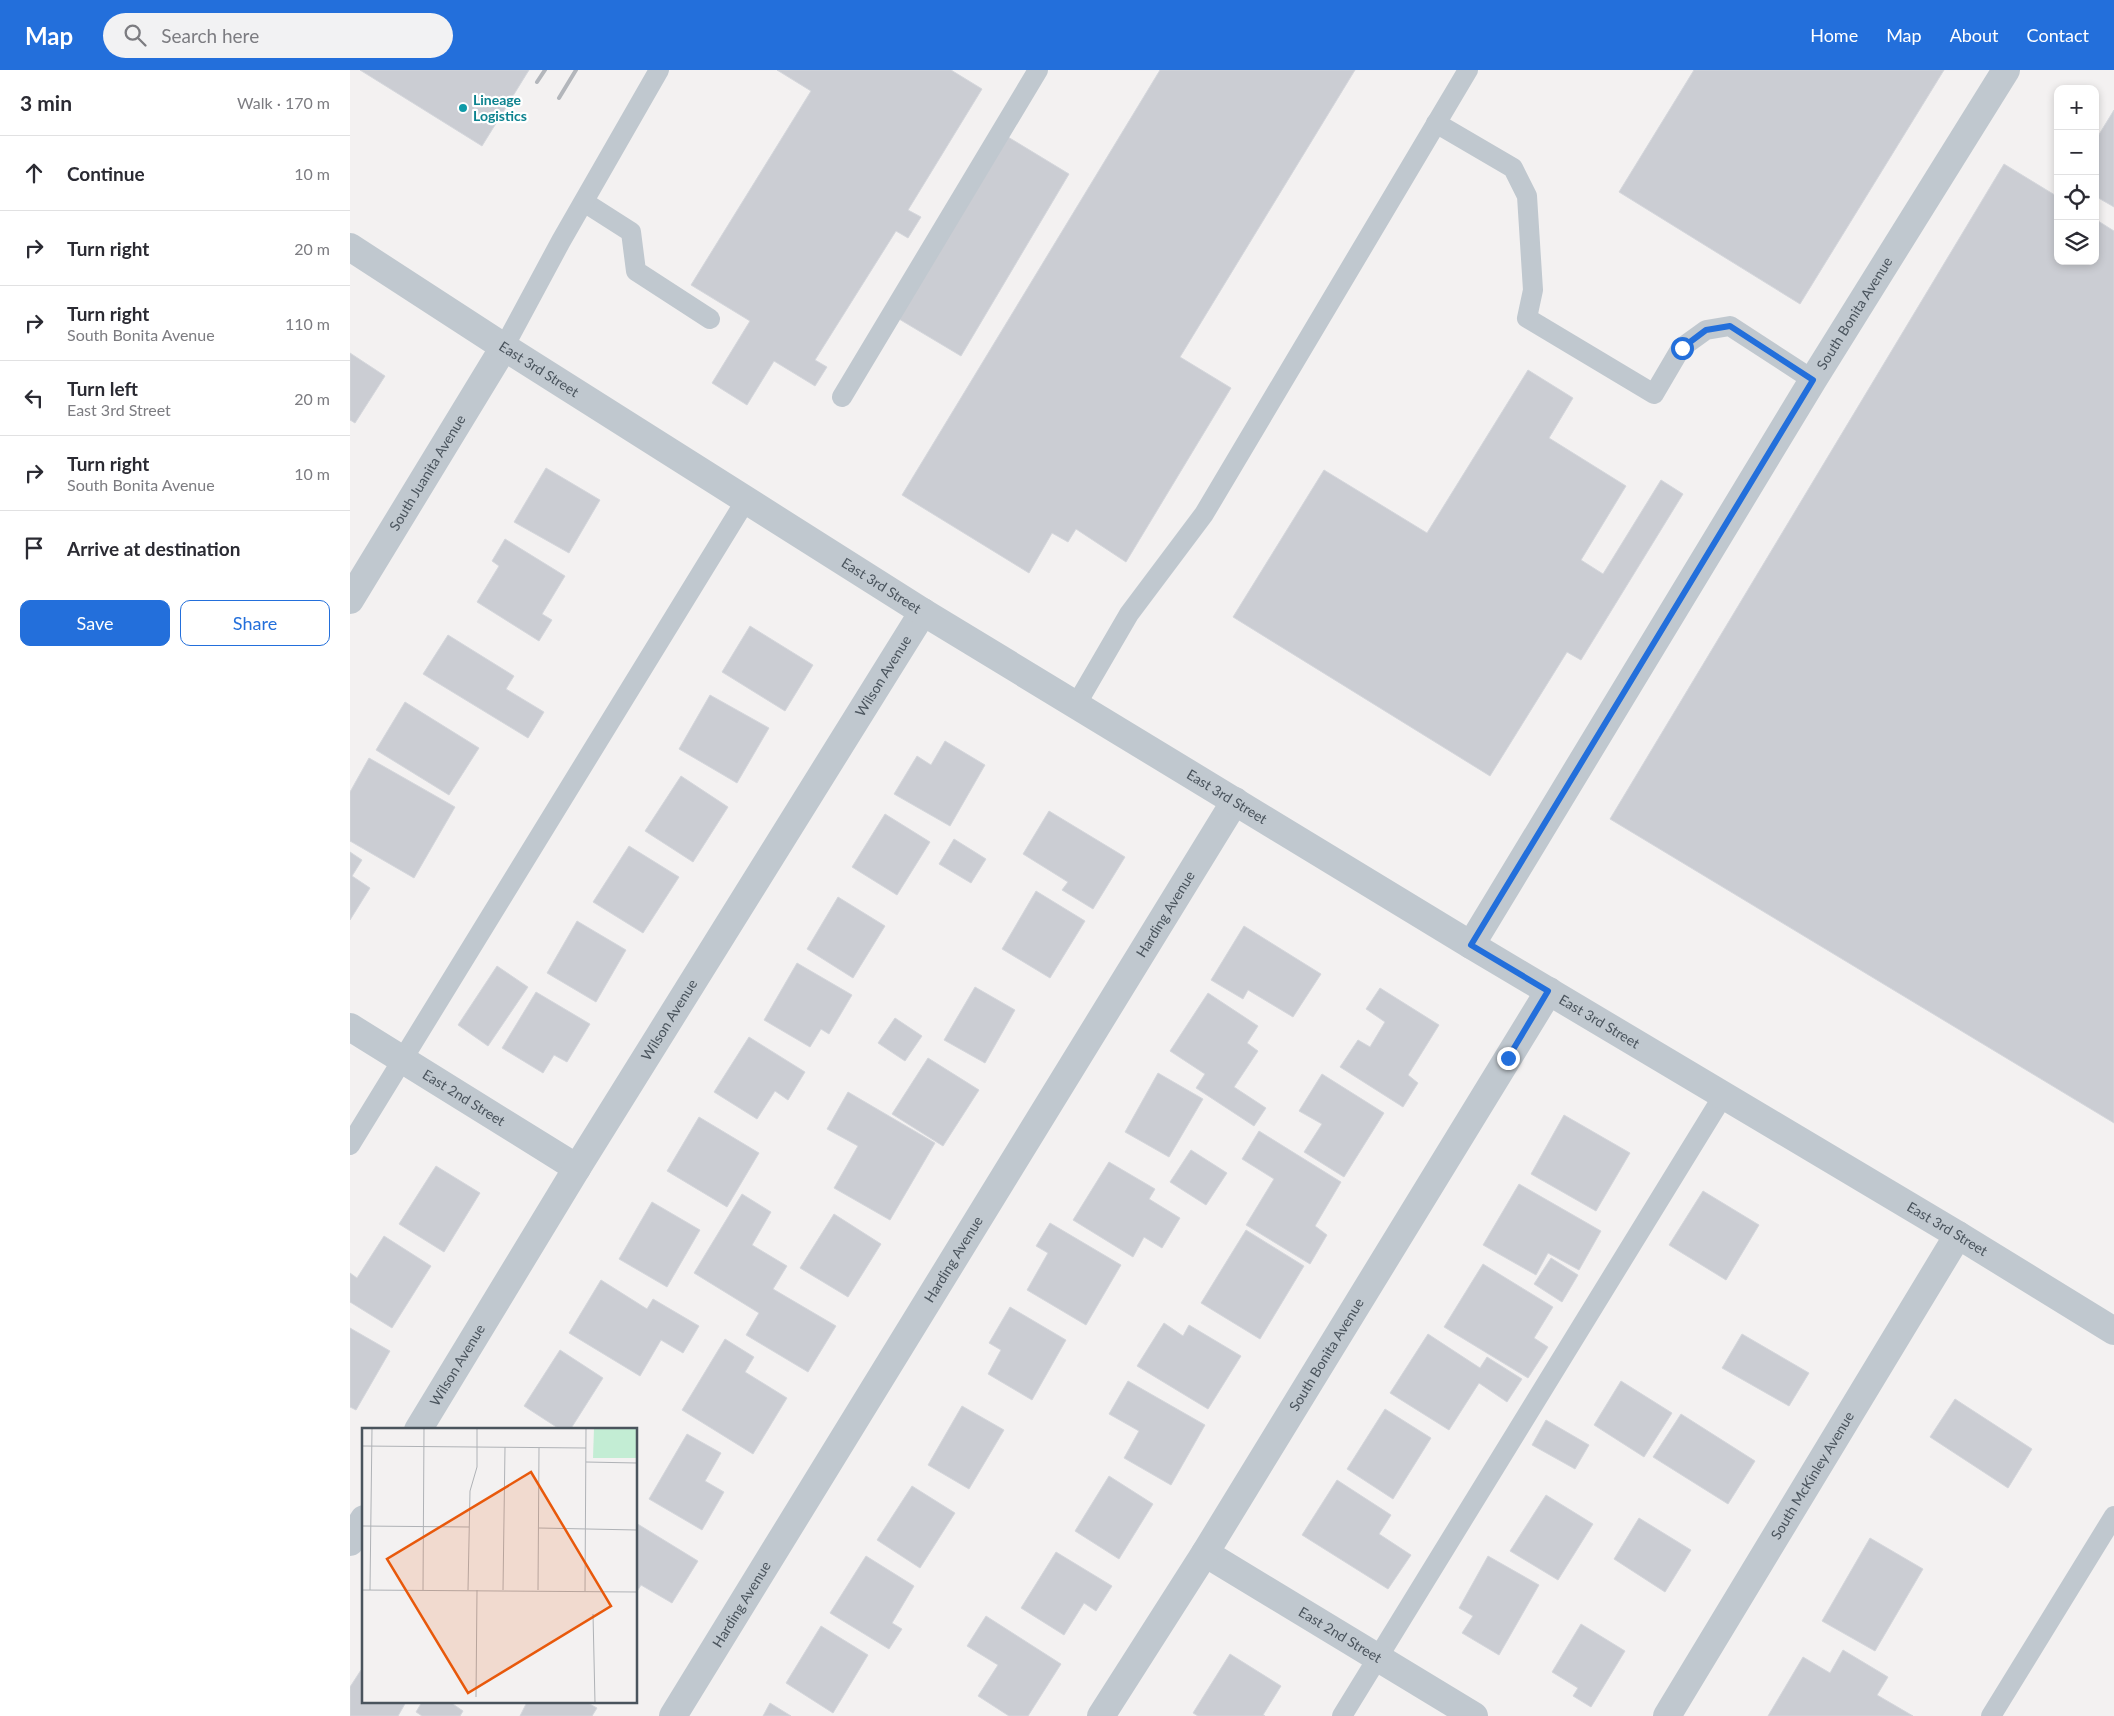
<!DOCTYPE html>
<html lang="en">
<head>
<meta charset="utf-8">
<style>
	body { margin:0; font-family:Lato,sans-serif; background:#f2f2f3; color:#2b2b33 }
	.controls { position:absolute; right:15px; top:15px; display:grid; overflow:hidden; border-radius:10px; box-shadow:0 2px 8px #0003 }
	.controls button { width:45px; height:45px; display:grid; place-items:center; padding:0; border:0; border-bottom:1px solid #e1e1e2; background:#fff; color:#2b2b33; font:25px sans-serif }
	.stop { position:absolute; width:15px; height:15px; margin:-11px; border:4px solid #236fdb; border-radius:50%; background:#fff }
	.stop.end { background:#236fdb; border-color:#fff; box-shadow:0 1px 5px #0008 }
	.list { margin:0; padding:0; list-style:none }
	h2 { display:flex; justify-content:space-between; align-items:center; height:65px; margin:0; padding:0 20px; font-size:21px }
	h2 small { font-size:16px; font-weight:400; color:#7c7c81 }
	.list li { display:grid; grid-template-columns:32px 1fr auto; gap:15px; align-items:center; box-sizing:border-box; height:75px; padding:0 20px; border-top:1px solid #e1e1e2 }
	.list b { display:block; font-size:19px; white-space:nowrap }
	.list p { margin:0; font-size:16px; white-space:nowrap; color:#7c7c81 }
	.list em { font-size:16px; font-style:normal; color:#7c7c81 }
	.actions { display:flex; gap:10px; padding:15px 20px }
	.actions a { flex:1; padding:11px 0; border:1px solid #236fdb; border-radius:10px; text-align:center; font-size:18px; color:#236fdb }
	.actions .main { background:#236fdb; color:#fff }
	.icon { flex:none; width:28px; height:28px; fill:none; stroke:currentColor; stroke-width:2; stroke-linecap:round; stroke-linejoin:round }
	.map { position:relative; flex:none; width:1764px; height:1646px; overflow:hidden }
	header { display:flex; align-items:center; gap:30px; box-sizing:border-box; height:70px; padding:0 25px; background:#236fdb; color:#fff }
	header strong { font-size:24px }
	nav { display:flex; gap:28px; margin-inline-start:auto; font-size:18px }
	.search { width:350px; height:45px; background:#f2f2f3; display:flex; align-items:center; gap:12px; box-sizing:border-box; padding:0 18px; border-radius:28px; color:#7c7c81; font-size:19px }
	main { display:flex }
	aside { flex:1; background:#fff }
	.map>svg:first-child { display:block }
	.building { fill:#cbcdd3; stroke:#d5d7dc }
	.lines { fill:none; stroke-linecap:round; stroke-linejoin:round }
	.service { stroke:#c0c8cf; stroke-width:20 }
	.minor { stroke:#c0c8cf; stroke-width:28 }
	.tertiary { stroke:#c0c8cf; stroke-width:28 }
	.rail { stroke:#b3b6bb; stroke-width:4 }
	.route { stroke:#236fdb; stroke-width:6 }
	.culture-dot { fill:#0f9aa8; stroke:#fff; stroke-width:2 }
	.labels { text-anchor:middle; stroke-width:4.5; stroke-linejoin:round; paint-order:stroke }
	.culture-label { font-size:14px; font-weight:bold; fill:#0d838f; stroke:#fff; text-anchor:start }
	.street-label { font-size:14px; fill:#4a545d; stroke:#fff }
	.inset-road { fill:none; stroke:#afb2b6; stroke-width:1 }
	.view { fill:#e8590c; fill-opacity:0.15; stroke:#e8590c; stroke-width:2.5 }
	.inset-edge { fill:none; stroke:#4a545d; stroke-width:2.5 }
</style>
</head>
<body>
<header>
<strong>Map</strong>
<div class="search"><svg class="icon" aria-label="search" viewBox="0 0 24 24"><circle cx="10" cy="10" r="6"/><path d="M15 15l6 6"/></svg>Search here</div>
<nav><a>Home</a><a>Map</a><a>About</a><a>Contact</a></nav>
</header>
<main>
<aside>
<h2>3 min<small>Walk · 170 m</small></h2>
<ul class="list">
<li><svg class="icon" aria-label="ahead" viewBox="0 0 24 24"><path d="M12 20V5M6 11l6-6 6 6"/></svg><div><b>Continue</b></div><em>10 m</em></li>
<li><svg class="icon" aria-label="right" viewBox="0 0 24 24"><path d="M7 20v-9h11M14 6l5 5-5 5"/></svg><div><b>Turn right</b></div><em>20 m</em></li>
<li><svg class="icon" aria-label="right" viewBox="0 0 24 24"><path d="M7 20v-9h11M14 6l5 5-5 5"/></svg><div><b>Turn right</b><p>South Bonita Avenue</p></div><em>110 m</em></li>
<li><svg class="icon" aria-label="left" viewBox="0 0 24 24"><path d="M17 20v-9H6M10 6l-5 5 5 5"/></svg><div><b>Turn left</b><p>East 3rd Street</p></div><em>20 m</em></li>
<li><svg class="icon" aria-label="right" viewBox="0 0 24 24"><path d="M7 20v-9h11M14 6l5 5-5 5"/></svg><div><b>Turn right</b><p>South Bonita Avenue</p></div><em>10 m</em></li>
<li><svg class="icon" aria-label="arrive" viewBox="0 0 24 24"><path d="M6 21V4h12l-3 4 3 4H6"/></svg><div><b>Arrive at destination</b></div></li>
</ul>
<div class="actions"><a class="main">Save</a><a>Share</a></div>
</aside>
<div class="map">
<svg width="1764" height="1646" viewBox="0 0 1764 1646">
	<rect width="100%" height="100%" fill="#f3f1f1"/>
	<g class="building">
		<path d="M10,0H179L132,76Z"/>
		<path d="M427,0H601L632,19L558,140L571,147L558,168L546,161L465,290L477,297L465,316L424,291L397,335L362,313L400,251L341,215L461,21Z"/>
		<path d="M810,0H1005L830,287L881,318L776,492L726,459L718,472L702,463L679,503L552,425Z"/>
		<path d="M1344,0H1594L1450,234L1269,122Z"/>
		<path d="M1764,40V137L1745,126V71Z"/>
		<path d="M658,67L719,104L611,286L549,249Z"/>
		<path d="M1654,94L1708,127V191H1745V149L1764,161V1053L1260,749Z"/>
		<path d="M0,283L35,306L5,353L0,350Z"/>
		<path d="M1178,300L1223,328L1199,368L1276,416L1231,490L1253,504L1311,410L1333,424L1231,590L1217,582L1140,706L883,547L974,400L1077,463Z"/>
		<path d="M196,398L250,430L219,483L164,452Z"/>
		<path d="M155,469L215,506L192,544L202,550L189,571L127,532L149,496L142,491Z"/>
		<path d="M400,556L463,595L435,641L372,602Z"/>
		<path d="M98,565L164,606L156,619L194,642L178,668L73,604Z"/>
		<path d="M360,625L419,658L387,713L329,679Z"/>
		<path d="M55,632L129,678L99,725L26,680Z"/>
		<path d="M595,671L635,695L600,756L544,724L567,686L581,695Z"/>
		<path d="M19,688L105,737L64,808L0,771V722Z"/>
		<path d="M331,706L378,737L343,792L295,761Z"/>
		<path d="M699,741L775,787L743,839L712,820L718,812L673,784Z"/>
		<path d="M535,744L580,772L547,825L502,797Z"/>
		<path d="M604,769L636,789L621,813L589,794Z"/>
		<path d="M279,776L329,807L293,863L243,832Z"/>
		<path d="M0,782L12,790L2,806L20,818L0,850Z"/>
		<path d="M686,821L735,851L700,908L652,879Z"/>
		<path d="M488,827L535,856L503,908L457,879Z"/>
		<path d="M227,851L276,880L246,932L197,903Z"/>
		<path d="M894,856L971,904L943,947L898,920L893,929L861,910Z"/>
		<path d="M447,893L502,925L479,964L471,959L460,977L414,950Z"/>
		<path d="M147,896L178,917L138,976L108,955Z"/>
		<path d="M625,917L665,940L635,993L594,970Z"/>
		<path d="M1030,918L1089,955L1058,1005L1068,1013L1053,1037L990,997L1008,970L1020,977L1035,952L1016,939Z"/>
		<path d="M186,922L240,954L217,992L204,985L193,1003L152,978Z"/>
		<path d="M858,923L908,956L897,973L908,981L884,1017L916,1038L904,1056L846,1018L855,1004L820,981Z"/>
		<path d="M545,948L572,966L555,991L528,973Z"/>
		<path d="M399,967L455,1002L438,1030L425,1021L407,1049L364,1022Z"/>
		<path d="M578,988L629,1020L593,1076L542,1044Z"/>
		<path d="M808,1003L853,1029L819,1087L775,1062Z"/>
		<path d="M972,1004L1034,1043L994,1107L954,1082L972,1054L949,1041Z"/>
		<path d="M498,1022L585,1073L540,1150L484,1118L508,1076L477,1059Z"/>
		<path d="M1214,1045L1280,1083L1246,1141L1181,1104Z"/>
		<path d="M349,1047L409,1083L377,1137L317,1101Z"/>
		<path d="M909,1061L991,1112L965,1156L977,1165L960,1194L896,1155L924,1109L892,1089Z"/>
		<path d="M841,1080L877,1103L856,1135L820,1112Z"/>
		<path d="M759,1092L805,1119L799,1129L830,1148L812,1178L794,1167L783,1187L723,1150Z"/>
		<path d="M86,1096L130,1123L94,1182L49,1154Z"/>
		<path d="M1169,1114L1251,1161L1229,1200L1198,1183L1186,1205L1133,1175Z"/>
		<path d="M1353,1121L1409,1155L1376,1210L1319,1175Z"/>
		<path d="M392,1124L421,1142L402,1175L437,1196L423,1219L486,1256L458,1302L396,1265L409,1243L344,1203Z"/>
		<path d="M302,1132L350,1160L317,1217L269,1189Z"/>
		<path d="M484,1144L531,1174L498,1227L450,1198Z"/>
		<path d="M700,1153L771,1195L736,1255L677,1220L698,1183L686,1176Z"/>
		<path d="M896,1160L954,1196L910,1269L851,1233Z"/>
		<path d="M34,1166L81,1196L42,1258L0,1232V1203L7,1208Z"/>
		<path d="M1201,1188L1228,1205L1212,1232L1184,1214Z"/>
		<path d="M1133,1194L1203,1237L1184,1268L1198,1277L1178,1308L1094,1257Z"/>
		<path d="M251,1210L297,1239L303,1229L349,1256L333,1283L311,1270L290,1306L219,1263Z"/>
		<path d="M660,1237L716,1270L682,1330L638,1304L651,1280L639,1273Z"/>
		<path d="M814,1253L833,1266L839,1255L891,1286L858,1339L787,1296Z"/>
		<path d="M0,1258L40,1281L6,1340L0,1337Z"/>
		<path d="M1078,1264L1130,1298L1137,1287L1172,1309L1157,1332L1129,1313L1099,1360L1040,1323Z"/>
		<path d="M1392,1264L1459,1303L1439,1336L1372,1298Z"/>
		<path d="M375,1269L404,1287L395,1302L437,1328L403,1384L332,1340Z"/>
		<path d="M210,1280L253,1308L220,1360H211L174,1336Z"/>
		<path d="M778,1311L855,1355L821,1415L774,1388L789,1361L759,1344Z"/>
		<path d="M1271,1311L1322,1343L1294,1387L1244,1355Z"/>
		<path d="M1605,1329L1682,1379L1658,1418L1580,1367Z"/>
		<path d="M612,1336L654,1360L619,1419L578,1395Z"/>
		<path d="M1035,1339L1081,1368L1043,1429L997,1399Z"/>
		<path d="M1331,1344L1405,1391L1378,1434L1303,1387Z"/>
		<path d="M1196,1350L1239,1375L1225,1399L1182,1375Z"/>
		<path d="M337,1364L371,1383L355,1411L374,1422L352,1460L299,1429Z"/>
		<path d="M759,1406L803,1434L769,1489L725,1461Z"/>
		<path d="M987,1410L1041,1445L1029,1464L1061,1485L1038,1519L952,1465Z"/>
		<path d="M562,1416L605,1443L570,1498L527,1470Z"/>
		<path d="M1196,1425L1243,1454L1208,1510L1160,1481Z"/>
		<path d="M1289,1448L1341,1480L1315,1522L1264,1489Z"/>
		<path d="M286,1453L348,1491L322,1533L291,1515L286,1523Z"/>
		<path d="M1520,1468L1573,1499L1525,1581L1472,1551Z"/>
		<path d="M706,1482L762,1516L746,1541L734,1533L714,1565L671,1538Z"/>
		<path d="M516,1486L564,1516L542,1553L552,1559L539,1579L480,1543Z"/>
		<path d="M1138,1486L1189,1515L1149,1585L1112,1563L1123,1546L1109,1538Z"/>
		<path d="M636,1546L711,1594L678,1646H659L628,1626L648,1595L617,1576Z"/>
		<path d="M1231,1554L1275,1581L1241,1637L1223,1626L1228,1618L1202,1602Z"/>
		<path d="M471,1556L518,1585L483,1643L436,1613Z"/>
		<path d="M1493,1580L1538,1607L1527,1625L1563,1646H1418L1453,1587L1480,1603Z"/>
		<path d="M880,1584L931,1616L913,1645L915,1646H848L843,1643Z"/>
		<path d="M11,1600L14,1602V1632H56L48,1646H0V1617Z"/>
		<path d="M72,1632H100L113,1641L110,1646H72L66,1642Z"/>
		<path d="M177,1632H236L247,1638L242,1646H170Z"/>
		<path d="M420,1633L441,1646H413Z"/>
	</g>
	<g class="lines">
		<g class="service">
			<path d="M1086,53L1163,98L1177,126L1183,220L1177,248L1304,324L1331,278L1356,260L1380,256L1463,310"/>
			<path d="M234,132L281,162L286,201L360,249"/>
			<path d="M154,277L211,171L309,0"/>
			<path d="M492,327L688,0"/>
			<path d="M726,635L779,544L854,444L1118,0"/>
			<path d="M0,1075L396,430"/>
			<path d="M992,1646L1373,1026"/>
			<path d="M1641,1646L1764,1446"/>
		</g>
		<g class="minor">
			<path id="s1" d="M0,530L154,277"/>
			<path id="s2" d="M1121,875L1463,310L1656,0"/>
			<path id="s3" d="M0,957L227,1098"/>
			<path id="s4" d="M68,1360L227,1098L573,542"/>
			<path d="M0,1472L14,1449"/>
			<path id="s5" d="M855,1483L1124,1646"/>
			<path id="s6" d="M323,1646L885,731"/>
			<path id="s7" d="M751,1646L855,1483L1199,921"/>
			<path id="s8" d="M1317,1646L1608,1165"/>
		</g>
		<path class="tertiary" id="s9" d="M0,177L154,277L573,542L1121,875L1608,1165L1764,1261"/>
		<g class="rail">
			<path d="M187,12L195,0"/>
			<path d="M209,28L226,0"/>
		</g>
	</g>
	<g class="lines">
		<path class="route" d="M1158,988L1198,921L1121,875L1463,310L1380,256L1356,260L1332,278"/>
	</g>
	<circle class="culture-dot" cx="113" cy="38" r="5"/>
	<g class="labels">
		<g class="culture-label">
			<text x="123" y="35">Lineage<tspan x="123" dy="16">Logistics</tspan></text>
		</g>
		<g class="street-label">
			<text dy="5" stroke="none"><textPath href="#s2" startOffset="739">South Bonita Avenue</textPath></text>
			<text dy="5" stroke="none"><textPath href="#s9" startOffset="225">East 3rd Street</textPath></text>
			<text dy="5" stroke="none"><textPath href="#s1" startOffset="149">South Juanita Avenue</textPath></text>
			<text dy="5" stroke="none"><textPath href="#s9" startOffset="630">East 3rd Street</textPath></text>
			<text dy="5" stroke="none"><textPath href="#s4" startOffset="886">Wilson Avenue</textPath></text>
			<text dy="5" stroke="none"><textPath href="#s9" startOffset="1035">East 3rd Street</textPath></text>
			<text dy="5" stroke="none"><textPath href="#s6" startOffset="941">Harding Avenue</textPath></text>
			<text dy="5" stroke="none"><textPath href="#s4" startOffset="481">Wilson Avenue</textPath></text>
			<text dy="5" stroke="none"><textPath href="#s9" startOffset="1470">East 3rd Street</textPath></text>
			<text dy="5" stroke="none"><textPath href="#s3" startOffset="134">East 2nd Street</textPath></text>
			<text dy="5" stroke="none"><textPath href="#s9" startOffset="1875">East 3rd Street</textPath></text>
			<text dy="5" stroke="none"><textPath href="#s6" startOffset="536">Harding Avenue</textPath></text>
			<text dy="5" stroke="none"><textPath href="#s7" startOffset="426">South Bonita Avenue</textPath></text>
			<text dy="5" stroke="none"><textPath href="#s4" startOffset="76">Wilson Avenue</textPath></text>
			<text dy="5" stroke="none"><textPath href="#s8" startOffset="281">South McKinley Avenue</textPath></text>
			<text dy="5" stroke="none"><textPath href="#s6" startOffset="131">Harding Avenue</textPath></text>
			<text dy="5" stroke="none"><textPath href="#s5" startOffset="158">East 2nd Street</textPath></text>
		</g>
	</g>
	<g transform="translate(12 1358)">
		<rect width="275" height="275" fill="#f3f1f1"/>
		<path d="M232,0H275V30H231Z" fill="#c3edd4"/>
		<path class="inset-road" d="M0,18L224,20M224,34L275,35M0,98L107,99M177,100L275,102M0,162L275,164M8,162L10,0M61,162L62,0M106,162L108,63L115,39V0M141,162L143,19M176,162L177,20M223,163L224,0M231,186L233,275M114,269L115,162"/>
		<path class="view" d="M169,44L249,178L106,265L25,131Z"/>
		<rect width="275" height="275" class="inset-edge"/>
	</g>
</svg>
<div class="controls">
<button>+</button>
<button>−</button>
<button><svg class="icon" aria-label="locate" viewBox="0 0 24 24"><circle cx="12" cy="12" r="6"/><path d="M12 2v4M12 18v4M2 12h4M18 12h4"/></svg></button>
<button><svg class="icon" aria-label="layers" viewBox="0 0 24 24"><path d="M12 4l9 5-9 5-9-5zM3 14l9 5 9-5"/></svg></button>
</div>
<div class="stop" style="left:1332px;top:278px"></div>
<div class="stop end" style="left:1158px;top:988px"></div>
</div>
</main>
</body>
</html>
